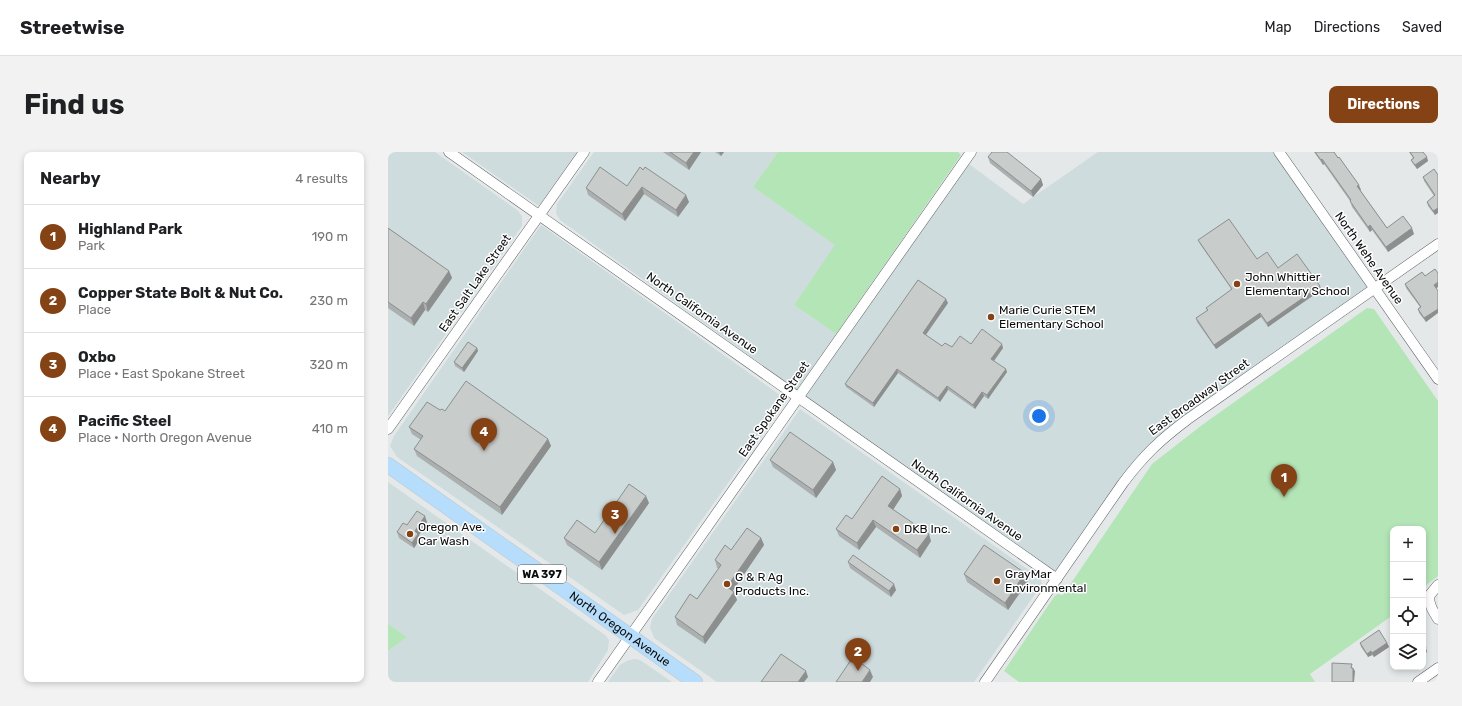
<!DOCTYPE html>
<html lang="en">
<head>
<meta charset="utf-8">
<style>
	body { margin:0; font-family:Rubik,sans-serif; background:#f2f2f2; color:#202124 }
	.controls { position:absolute; right:12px; bottom:12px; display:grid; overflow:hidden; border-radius:8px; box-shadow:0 2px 6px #0003 }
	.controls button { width:36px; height:36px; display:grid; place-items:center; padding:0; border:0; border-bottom:1px solid #e0e0e0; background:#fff; color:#202124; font:20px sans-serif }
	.you { position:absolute; left:651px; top:264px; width:14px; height:14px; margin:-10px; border:3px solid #fff; border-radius:50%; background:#1a73e8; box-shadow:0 0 0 6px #1a73e833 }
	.badge { display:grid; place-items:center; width:26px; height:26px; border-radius:50%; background:#854215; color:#fff; font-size:13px; font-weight:700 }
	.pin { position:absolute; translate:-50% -33px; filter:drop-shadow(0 1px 2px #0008) }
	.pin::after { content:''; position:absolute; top:21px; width:14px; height:12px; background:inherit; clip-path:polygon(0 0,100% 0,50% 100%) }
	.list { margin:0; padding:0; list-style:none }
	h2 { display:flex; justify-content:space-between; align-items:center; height:52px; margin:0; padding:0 16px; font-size:17px }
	h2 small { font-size:13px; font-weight:400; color:#757577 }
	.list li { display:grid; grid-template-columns:26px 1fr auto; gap:12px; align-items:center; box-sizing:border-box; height:64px; padding:0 16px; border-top:1px solid #e0e0e0 }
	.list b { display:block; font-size:15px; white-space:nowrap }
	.list p { margin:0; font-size:13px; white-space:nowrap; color:#757577 }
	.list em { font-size:13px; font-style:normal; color:#757577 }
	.icon { flex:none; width:22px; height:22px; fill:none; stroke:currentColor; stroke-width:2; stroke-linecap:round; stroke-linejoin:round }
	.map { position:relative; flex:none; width:1050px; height:530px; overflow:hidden; border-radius:8px }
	header { display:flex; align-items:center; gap:24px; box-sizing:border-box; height:56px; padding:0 20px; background:#fff; border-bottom:1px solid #e0e0e0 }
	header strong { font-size:19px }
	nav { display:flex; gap:22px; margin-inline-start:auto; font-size:14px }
	.intro { display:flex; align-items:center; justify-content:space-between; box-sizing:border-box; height:96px; padding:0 24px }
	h1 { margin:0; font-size:28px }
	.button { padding:10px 18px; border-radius:8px; background:#854215; color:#fff; font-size:14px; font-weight:700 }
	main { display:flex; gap:24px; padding:0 24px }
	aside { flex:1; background:#fff; border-radius:8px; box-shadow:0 2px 6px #0003 }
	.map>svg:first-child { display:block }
	.built { fill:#cedcde }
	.green { fill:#b4e5b7 }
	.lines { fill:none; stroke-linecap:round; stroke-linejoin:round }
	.minor-casing { stroke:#616566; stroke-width:11 }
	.primary-casing { stroke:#c4c5c5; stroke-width:16 }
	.minor { stroke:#fff; stroke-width:10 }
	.primary { stroke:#b6ddfb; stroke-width:15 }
	.wall { fill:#acafaf }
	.shaded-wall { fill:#8c8f8e }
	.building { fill:#c8cccb; stroke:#8c8f8e }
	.poi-dot { fill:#854215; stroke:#fff; stroke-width:1.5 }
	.labels { text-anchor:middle; stroke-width:3; stroke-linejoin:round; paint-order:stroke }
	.shield { fill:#fff; stroke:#545556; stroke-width:1 }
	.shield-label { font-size:11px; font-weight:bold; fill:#0b0c0d }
	.street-label { font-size:12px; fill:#0b0c0d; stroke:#fff }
	.poi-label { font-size:12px; fill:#0b0c0d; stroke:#fff; text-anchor:start }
</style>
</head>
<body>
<header>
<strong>Streetwise</strong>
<nav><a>Map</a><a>Directions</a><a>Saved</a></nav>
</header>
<div class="intro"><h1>Find us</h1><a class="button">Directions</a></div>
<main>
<aside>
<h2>Nearby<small>4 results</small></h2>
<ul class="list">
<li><span class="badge">1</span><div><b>Highland Park</b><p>Park</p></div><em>190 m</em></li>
<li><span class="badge">2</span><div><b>Copper State Bolt &amp; Nut Co.</b><p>Place</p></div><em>230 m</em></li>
<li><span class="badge">3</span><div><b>Oxbo</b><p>Place · East Spokane Street</p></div><em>320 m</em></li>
<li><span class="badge">4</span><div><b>Pacific Steel</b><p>Place · North Oregon Avenue</p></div><em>410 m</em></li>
</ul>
</aside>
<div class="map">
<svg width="1050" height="530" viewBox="0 0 1050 530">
	<rect width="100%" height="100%" fill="#e4e8e9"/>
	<g class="built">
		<path d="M0,0H47L129,58L134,64V74L0,264Z"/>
		<path d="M74,0H189L151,54Z"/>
		<path d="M206,0H390L365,35L448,93L406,153L448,182L409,238L172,68L168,61L169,52Z"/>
		<path d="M710,0H891L986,137L773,288L669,427L411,246L577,9L635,52Z"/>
		<path d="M153,73L399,248L250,458L236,463L9,305L2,294L6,284Z"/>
		<path d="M412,257L652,426L654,432L586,530H329L266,486L262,475L264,467Z"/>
		<path d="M0,330L217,483L221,488L220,498L200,530H0V499L19,485L0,472Z"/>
		<path d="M246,507L252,508L284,530H220L232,513L239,509Z"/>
	</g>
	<g class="green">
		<path d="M390,0H570L573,3L448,182L406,153L447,93L365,35Z"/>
		<path d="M979,156L986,157L1050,249V424L1037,434L1035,439V377H1005V463L922,522L927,530H631L616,519L666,445L669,442L675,443L764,312L814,273Z"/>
		<path d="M0,472L19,485L0,499Z"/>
	</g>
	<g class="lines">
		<g class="minor-casing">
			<g id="minor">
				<path d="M61,0L669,427"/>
				<path d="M891,0L1050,227"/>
				<path d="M0,277L196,0"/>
				<path d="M1050,433L1041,444C1041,453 1045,459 1050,467"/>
				<path d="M210,530L583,0"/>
				<path d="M597,530L735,331C756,303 772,288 800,267L1050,92"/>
				<path d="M1030,530L1050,516"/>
			</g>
		</g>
		<g class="primary-casing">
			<g id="primary">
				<path id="s1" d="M0,313L307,530"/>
			</g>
		</g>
		<use href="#minor" class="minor"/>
		<use href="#primary" class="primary"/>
	</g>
	<g class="wall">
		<path d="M275,0H313L301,18Z"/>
		<path d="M327,0H336L333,4Z"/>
		<path d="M926,0H946L973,38H972L999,76L1026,82L1000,100L984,78L982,80L964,55L962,49L936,12L935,13Z"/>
		<path d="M1021,0H1035L1040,9L1029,17L1025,12L1023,8L1025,6Z"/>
		<path d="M600,5L653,27L655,33L645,45L602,11Z"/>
		<path d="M252,15L301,50L290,65L256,42L237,69L200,43L198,36L239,34Z"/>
		<path d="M1050,23L1047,63L1040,54L1039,50L1046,44L1036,29L1035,25Z"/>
		<path d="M0,76L61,119L64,126L40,160L37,158L26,174L0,156Z"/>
		<path d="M810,88L869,107L932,134L933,138L880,175L873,165L828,197L809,170L808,166L819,159L818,156L844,138L812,92Z"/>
		<path d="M1037,124L1050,135L1048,136L1038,170L1031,161L1030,157L1032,155L1018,136L1017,132Z"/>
		<path d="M560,151L538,183L554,194L564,195L583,192L615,196L606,209L619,220L600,247L596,244L587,257L560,238L552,250L510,221L486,255L458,235L457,232Z"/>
		<path d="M89,196L90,199L76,220L67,214L66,210Z"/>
		<path d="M52,258L160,287L163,294L114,363L29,304L26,297L33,288L24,282L21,275Z"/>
		<path d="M382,308L445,310L448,318L428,346L385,315Z"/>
		<path d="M512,337L514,344L505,357L543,389L532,406L488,375L471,398L451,384L448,377Z"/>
		<path d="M261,351L214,418L179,393L176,386L207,381Z"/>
		<path d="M39,370L31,383L32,387L26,396L11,386L9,380L19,373Z"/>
		<path d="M373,386L376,393L344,439L349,448L317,492L289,473L287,465L309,447L331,417L329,416L327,408L343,398Z"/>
		<path d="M460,410L508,438L503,445L462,416Z"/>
		<path d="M637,421L640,429L620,458L579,430L576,422Z"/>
		<path d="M972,491H999L1001,495L986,505L984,503L980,505L973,495Z"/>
	</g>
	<g class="shaded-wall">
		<path d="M306,0H313L301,18L298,11Z"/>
		<path d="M331,0H336L333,4Z"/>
		<path d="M1039,5L1040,9L1029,17L1027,13Z"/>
		<path d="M934,7L936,12L935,13L933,8Z"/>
		<path d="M653,27L655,33L645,45L643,39Z"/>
		<path d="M971,33L973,38L971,39L969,34Z"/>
		<path d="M254,35L256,42L237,69L234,62Z"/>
		<path d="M298,43L301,50L290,65L288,58Z"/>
		<path d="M1050,56V61L1047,63L1045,59Z"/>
		<path d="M982,73L984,78L982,80L980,75Z"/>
		<path d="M1024,76L1026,82L1000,100L998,95Z"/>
		<path d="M61,119L64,126L40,160L38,152Z"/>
		<path d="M1050,130V135L1047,137L1046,133Z"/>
		<path d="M932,134L933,138L880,175L879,171Z"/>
		<path d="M558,147L560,151L536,185L535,181Z"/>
		<path d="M35,150L37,158L26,174L23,166Z"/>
		<path d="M1050,157V161L1038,170L1036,166Z"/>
		<path d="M872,161L873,165L828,197L826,193Z"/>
		<path d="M614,192L615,196L605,210L603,207Z"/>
		<path d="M89,196L90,199L76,220L74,216Z"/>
		<path d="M509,217L510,221L486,255L485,251Z"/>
		<path d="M618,217L619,220L600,247L599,243Z"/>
		<path d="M559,234L560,238L552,250L550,246Z"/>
		<path d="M594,240L596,244L587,257L585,253Z"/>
		<path d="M160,287L163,294L114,363L112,355Z"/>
		<path d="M445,310L448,318L428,346L425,338Z"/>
		<path d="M512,337L514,344L503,361L500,354Z"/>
		<path d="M258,344L261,351L214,418L211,410Z"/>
		<path d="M37,364L39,370L31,383L32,387L26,396L24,391L27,379Z"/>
		<path d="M485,368L488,375L471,398L469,391Z"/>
		<path d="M541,382L543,389L532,406L529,398Z"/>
		<path d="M373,386L376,393L342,443L339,435Z"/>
		<path d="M637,421L640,429L620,458L617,451Z"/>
		<path d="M506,432L508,438L503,445L501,439Z"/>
		<path d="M346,440L349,448L317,492L315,485Z"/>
		<path d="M999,491L1001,495L986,505L984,501Z"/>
		<path d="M1038,496L1039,500L1035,503V498Z"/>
		<path d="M983,499L984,503L980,505L979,502Z"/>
		<path d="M965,516L967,519L966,530H965Z"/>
		<path d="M482,518L485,525L482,530H474Z"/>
		<path d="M418,519L420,525L416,530H410Z"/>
	</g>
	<g class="building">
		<path d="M282,0H306L298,11Z"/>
		<path d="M604,0H619L653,27L643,39L600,5Z"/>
		<path d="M927,0H946L950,6L951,5L971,33L969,34L999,76L1015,64L1024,76L998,95L982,73L980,75L962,49L963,48L934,7L933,8Z"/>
		<path d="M1022,0H1035L1039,5L1027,13L1023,8L1026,6Z"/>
		<path d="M212,15L239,34L252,15L255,18L257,15L298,43L288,58L254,35L234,62L198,36Z"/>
		<path d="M1046,17L1050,23V56L1045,59L1039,50L1047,43L1035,25Z"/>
		<path d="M841,67L869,107L879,100L890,116L909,102L932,134L879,171L872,161L826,193L808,166L820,158L818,156L844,137L810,88Z"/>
		<path d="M0,76L61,119L38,152L35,150L23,166L0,150Z"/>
		<path d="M1047,117L1050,121V130L1046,133L1050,139V157L1036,166L1030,157L1033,155L1017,132L1034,120L1037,124Z"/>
		<path d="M530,128L558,147L535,181L554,194L557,191L564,195L572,184L583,192L594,177L614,192L603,207L618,217L599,243L594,240L585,253L559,234L550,246L509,217L485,251L457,232Z"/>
		<path d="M80,190L89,196L74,216L66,210Z"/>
		<path d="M78,229L160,287L112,355L26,297L35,284L21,275L39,250L52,258L54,257L57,259Z"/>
		<path d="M402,280L445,310L425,338L382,308Z"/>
		<path d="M494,324L512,337L500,354L541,382L529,398L485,368L469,391L448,377L458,363L464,367Z"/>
		<path d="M241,332L258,344L211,410L176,386L189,368L207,381Z"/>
		<path d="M29,359L37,364L27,379L30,382L24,391L9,380L15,371L19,373Z"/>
		<path d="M359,376L373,386L339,435L346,440L315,485L287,465L302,442L309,447L333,413L327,408L337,393L343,398Z"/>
		<path d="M596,393L637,421L617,451L576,422Z"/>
		<path d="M465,403L506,432L501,439L460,410Z"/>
		<path d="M991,478L999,491L984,501L983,499L979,502L972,491Z"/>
		<path d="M1035,491L1038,496L1035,498Z"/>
		<path d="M393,502L418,519L410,530H373Z"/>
		<path d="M465,505L482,518L474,530H448Z"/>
		<path d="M944,511L964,512L963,516H965V530H944Z"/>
	</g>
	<g class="poi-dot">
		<circle cx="849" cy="132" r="4"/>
		<circle cx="603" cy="165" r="4"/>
		<circle cx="508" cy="377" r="4"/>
		<circle cx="22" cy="382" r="4"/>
		<circle cx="609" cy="429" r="4"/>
		<circle cx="339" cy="432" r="4"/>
	</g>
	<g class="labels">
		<rect class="shield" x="130" y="413" width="48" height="18" rx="3"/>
		<g class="shield-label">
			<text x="154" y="426">WA 397</text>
		</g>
		<g class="street-label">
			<text transform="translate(981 106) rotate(55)" y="4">North Wehe Avenue</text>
			<text transform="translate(87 131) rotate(-55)" y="4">East Salt Lake Street</text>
			<text transform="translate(314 161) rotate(35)" y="4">North California Avenue</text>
			<text transform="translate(811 245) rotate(-36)" y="4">East Broadway Street</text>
			<text transform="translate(386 257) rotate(-55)" y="4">East Spokane Street</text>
			<text transform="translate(579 348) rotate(35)" y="4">North California Avenue</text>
			<text dy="4" stroke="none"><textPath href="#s1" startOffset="284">North Oregon Avenue</textPath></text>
		</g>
		<g class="poi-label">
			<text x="857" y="129">John Whittier<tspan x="857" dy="14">Elementary School</tspan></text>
			<text x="611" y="162">Marie Curie STEM<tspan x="611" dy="14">Elementary School</tspan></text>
			<text x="30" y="379">Oregon Ave.<tspan x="30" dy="14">Car Wash</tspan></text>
			<text x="516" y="381">DKB Inc.</text>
			<text x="617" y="426">GrayMar<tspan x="617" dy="14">Environmental</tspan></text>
			<text x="347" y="429">G &amp; R Ag<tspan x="347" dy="14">Products Inc.</tspan></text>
		</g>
	</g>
</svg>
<div class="controls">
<button>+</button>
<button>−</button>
<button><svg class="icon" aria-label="locate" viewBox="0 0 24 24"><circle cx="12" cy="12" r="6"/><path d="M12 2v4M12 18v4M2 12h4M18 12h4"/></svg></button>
<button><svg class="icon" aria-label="layers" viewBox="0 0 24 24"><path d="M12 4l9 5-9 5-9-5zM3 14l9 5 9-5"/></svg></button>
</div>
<div class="you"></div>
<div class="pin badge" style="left:896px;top:345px">1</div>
<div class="pin badge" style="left:470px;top:519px">2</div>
<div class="pin badge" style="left:227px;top:382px">3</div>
<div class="pin badge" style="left:96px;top:299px">4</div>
</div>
</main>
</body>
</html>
